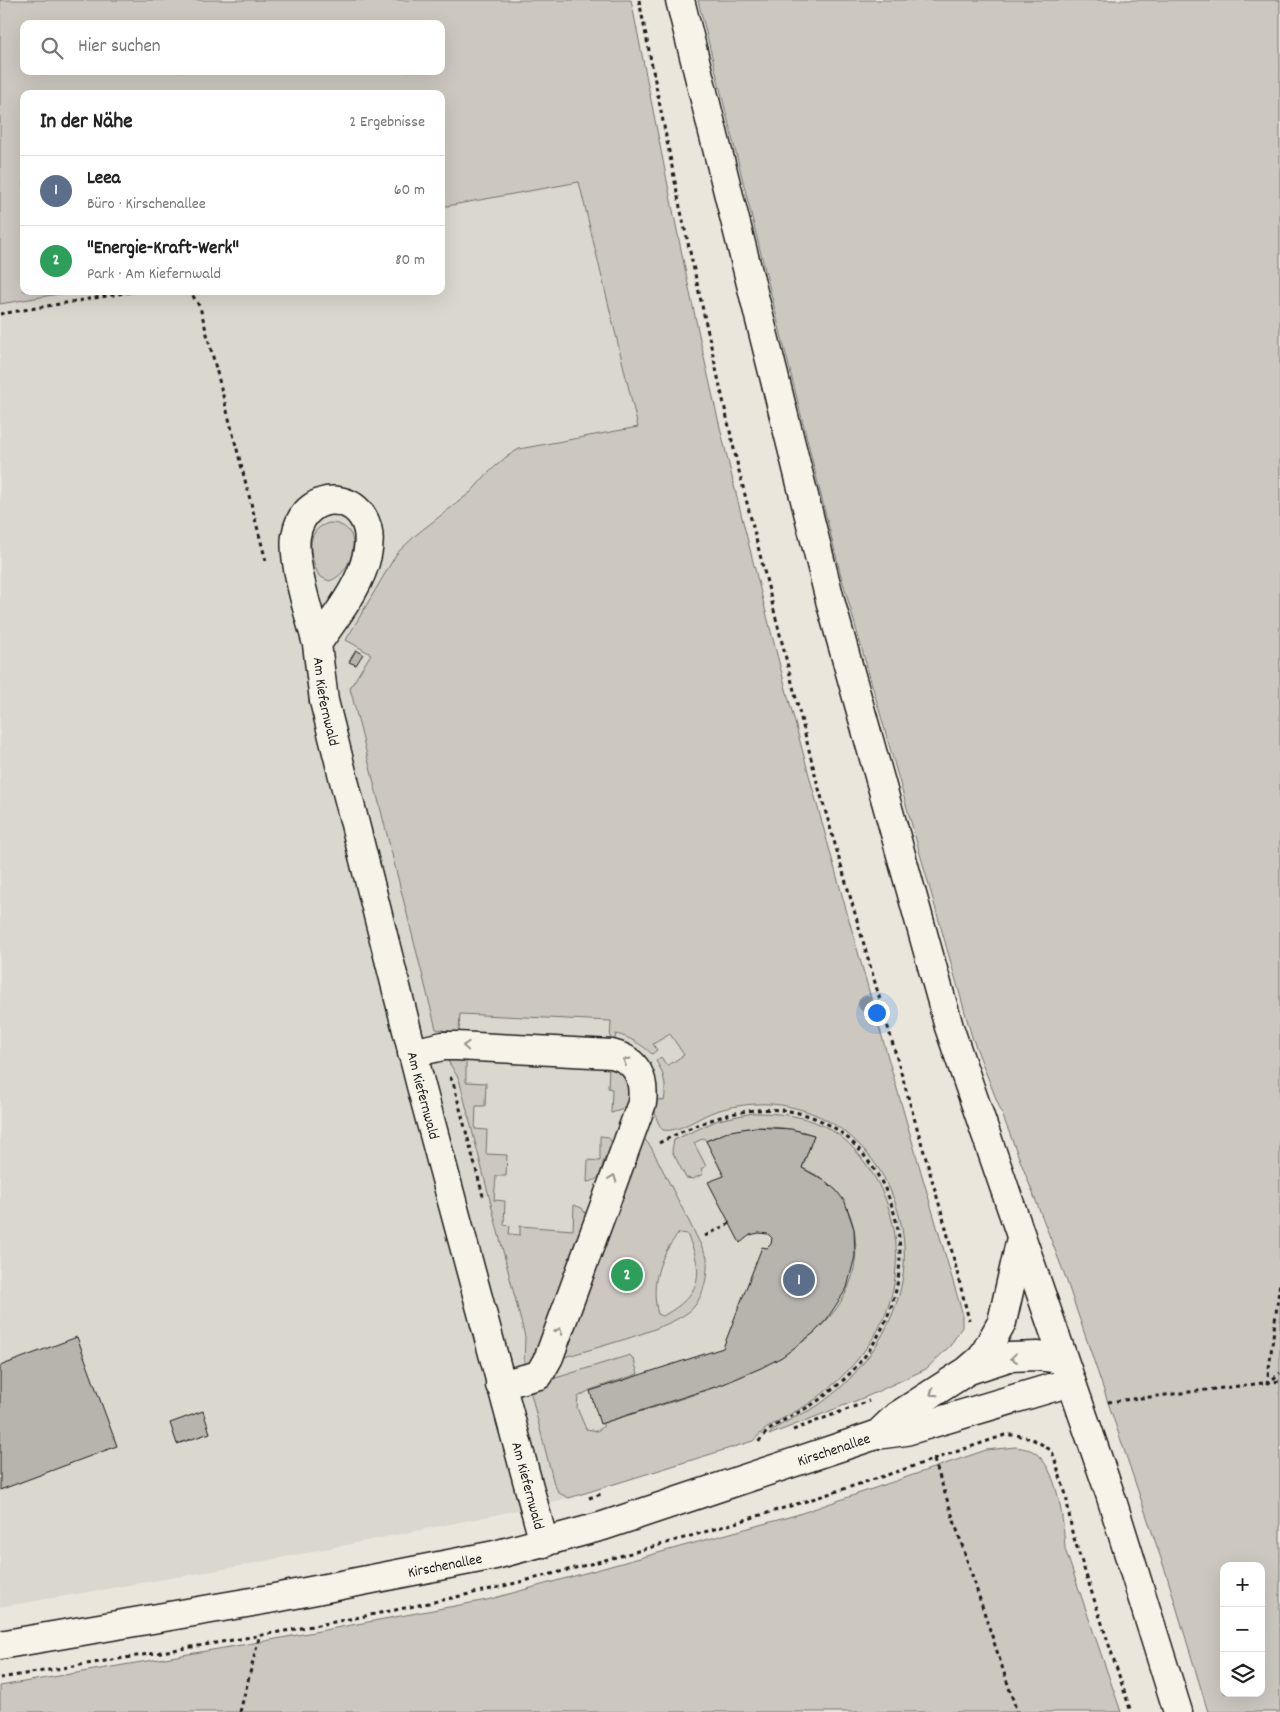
<!DOCTYPE html>
<html lang="de">
<head>
<meta charset="utf-8">
<style>
	body { margin:0; font-family:Dekko,sans-serif; background:#f6f6f6; color:#222 }
	.controls { position:absolute; right:15px; bottom:15px; display:grid; overflow:hidden; border-radius:10px; box-shadow:0 5px 20px #0002 }
	.controls button { width:45px; height:45px; display:grid; place-items:center; padding:0; border:0; border-bottom:1px solid #e0e0e0; background:#fff; color:#222; font:25px sans-serif }
	.you { position:absolute; left:876px; top:1012px; width:18px; height:18px; margin:-12px; border:4px solid #fff; border-radius:50%; background:#1a73e8; box-shadow:0 0 0 8px #1a73e833 }
	.badge { display:grid; place-items:center; width:32px; height:32px; border-radius:50%; background:#0b8043; color:#fff; font-size:16px; font-weight:700 }
	.pin { position:absolute; translate:-50% -50%; border:2px solid #fff; box-shadow:0 1px 5px #0006 }
	.list { margin:0; padding:0; list-style:none }
	h2 { display:flex; justify-content:space-between; align-items:center; height:65px; margin:0; padding:0 20px; font-size:21px }
	h2 small { font-size:16px; font-weight:400; color:#767676 }
	.list li { display:grid; grid-template-columns:32px 1fr auto; gap:15px; align-items:center; box-sizing:border-box; height:70px; padding:0 20px; border-top:1px solid #e0e0e0 }
	.list b { display:block; font-size:19px; white-space:nowrap }
	.list p { margin:0; font-size:16px; white-space:nowrap; color:#767676 }
	.list em { font-size:16px; font-style:normal; color:#767676 }
	.icon { flex:none; width:28px; height:28px; fill:none; stroke:currentColor; stroke-width:2; stroke-linecap:round; stroke-linejoin:round }
	.map { position:relative; flex:none; width:1280px; height:1712px; overflow:hidden }
	.search { position:absolute; background:#fff; box-shadow:0 5px 20px #0002; left:20px; top:20px; width:425px; height:55px; display:flex; align-items:center; gap:12px; box-sizing:border-box; padding:0 18px; border-radius:10px; color:#767676; font-size:19px }
	.panel { position:absolute; background:#fff; box-shadow:0 5px 20px #0002; left:20px; top:90px; width:425px; height:205px; border-radius:10px }
	.map>svg:first-child { display:block }
	.built { fill:#dad7ce; fill-rule:evenodd }
	.green { fill:#ccc8c0; stroke:#74726e; fill-rule:evenodd }
	.building { fill:#b6b4ac; stroke:#1c1c1c }
	.lines { fill:none; stroke-linecap:round; stroke-linejoin:round }
	.minor-casing { stroke:#1c1c1c; stroke-width:31 }
	.major-casing { stroke:#1c1c1c; stroke-width:31 }
	.path { stroke:#1c1c1c; stroke-width:3; stroke-dasharray:4 4; stroke-linecap:butt }
	.minor { stroke:#f7f3e8; stroke-width:28 }
	.major { stroke:#f7f3e8; stroke-width:28 }
	.tree { fill:#96948d }
	.oneway { stroke:#94928c }
	.labels { text-anchor:middle; stroke-width:5; stroke-linejoin:round; paint-order:stroke }
	.street-label { font-size:15px; fill:#1c1c1c; stroke:#f7f3e8 }
</style>
</head>
<body>
<div class="map">
<svg width="1280" height="1712" viewBox="0 0 1280 1712">
	<rect width="100%" height="100%" fill="#eae6dc"/>
	<filter id="ink" filterUnits="userSpaceOnUse"><feTurbulence type="fractalNoise" baseFrequency=".02" numOctaves="2"/><feDisplacementMap in="SourceGraphic" scale="10" xChannelSelector="R" yChannelSelector="G"/><feConvolveMatrix kernelMatrix="1 2 1 2 8 2 1 2 1" color-interpolation-filters="sRGB"/></filter>
	<g filter="url(#ink)">
		<path class="built" d="M0,0H535L962,1312V1327L950,1346L926,1369L868,1396L753,1441L569,1498L500,1514L230,1568L0,1607ZM24,24H441V71H24ZM24,94H441V291H24Z"/>
		<g class="green">
			<path d="M0,0H631C663,158 692,316 731,473C800,755 880,1033 962,1312V1327L950,1346L926,1369L868,1396L769,1435C775,1425 803,1414 814,1408C831,1397 847,1383 859,1368C878,1346 891,1323 899,1295C921,1216 873,1124 791,1107C767,1101 739,1104 716,1111C700,1116 679,1133 663,1130C656,1122 653,1109 655,1099L664,1101C667,1086 664,1073 656,1061L661,1057L667,1066L684,1055L670,1034L653,1044L657,1050L652,1054C641,1044 631,1038 616,1034L614,1044L610,1043L611,1021L460,1014L459,1033L436,1029L350,688L371,654L346,640L397,553L417,534L471,492L486,475L506,457L519,449L638,427L579,182L441,207V94H24V291H76L0,304ZM24,24H441V71H24Z"/>
			<path d="M698,0H1280V1712H1208L1167,1576L1064,1273L972,1037L840,572ZM1224,1566H1261V1693H1224Z"/>
			<path d="M329,523C368,523 353,575 329,581L319,576C310,557 303,530 329,523Z"/>
			<path d="M466,1058V1082L486,1083L485,1106H476L475,1129L487,1130L486,1154L507,1155L506,1176H496L494,1200L505,1201L504,1225L510,1226L509,1234L520,1235V1226L573,1230L574,1205L582,1208L586,1215L540,1351L531,1362L524,1364L525,1337L459,1079L448,1061Z"/>
			<path d="M609,1067L623,1072L630,1085L628,1102L621,1110L611,1113L612,1089L608,1088Z"/>
			<path d="M753,1113C778,1113 802,1115 824,1126C842,1135 857,1150 868,1167C907,1223 906,1297 864,1351C850,1370 832,1387 813,1401C793,1415 769,1422 753,1441L569,1498L559,1493L554,1484L530,1390L533,1385L630,1355L634,1360L638,1374L590,1390L578,1397L577,1408L586,1429L597,1431L603,1427V1423C687,1396 870,1356 855,1236C851,1203 832,1180 802,1168L814,1135C777,1123 741,1124 706,1141L704,1138L694,1143L706,1166L701,1169L703,1174L693,1179L686,1178L672,1151L674,1140L718,1120Z"/>
			<path d="M600,1136L608,1137L613,1144C611,1150 608,1153 605,1158C599,1170 604,1180 587,1182L588,1160L600,1161Z"/>
			<path d="M642,1136L651,1147L707,1257C708,1274 705,1294 693,1308C675,1328 591,1349 561,1358ZM679,1233L687,1234C705,1274 702,1294 663,1316L658,1314C650,1285 659,1256 679,1233Z"/>
			<path d="M1015,1447C1021,1448 1030,1449 1034,1452C1058,1467 1064,1524 1065,1549L1121,1712H0V1686L265,1641L487,1600L796,1515L986,1450Z"/>
		</g>
		<g class="building">
			<path d="M356,650L363,654L356,665L349,662Z"/>
			<path d="M755,1127L791,1129L814,1135L802,1168L825,1181L836,1190L845,1202L854,1229L855,1256L847,1288L827,1319L815,1332L782,1357L761,1368L721,1385L600,1424L590,1391L723,1348L762,1247L767,1248L771,1244L772,1238L768,1234L759,1233L750,1235L740,1243L708,1182L724,1176L706,1141L730,1131Z"/>
			<path d="M77,1337L117,1446L0,1490V1366Z"/>
			<path d="M203,1411L210,1433L177,1444L170,1423Z"/>
		</g>
		<g class="lines">
			<g class="minor-casing">
				<g id="minor">
					<path id="s1" d="M317,644C310,618 292,561 296,536C304,482 381,491 367,555C360,588 335,617 317,644L324,701L421,1086L544,1543"/>
					<path d="M412,1053L443,1046H456L612,1054C637,1060 645,1078 642,1103L549,1357L539,1375L500,1385"/>
					<path d="M969,1370L1009,1357L1037,1356L1062,1359"/>
					<path d="M878,1434L897,1416L967,1371L982,1358L1002,1322L1021,1238"/>
					<path id="s2" d="M0,1645L275,1598L495,1555L603,1526L876,1435L906,1431L1071,1382"/>
				</g>
			</g>
			<g class="major-casing">
				<path id="major" d="M680,0L831,604L949,1027L1110,1494L1178,1712"/>
			</g>
			<g class="path">
				<path d="M639,0L680,207L738,467L817,782L946,1228L969,1320"/>
				<path d="M186,291L193,296L200,307L266,561"/>
				<path d="M0,314L136,291"/>
				<path d="M450,1077L453,1082L483,1196"/>
				<path d="M659,1143C712,1115 774,1093 831,1126C853,1139 869,1159 881,1181C919,1251 897,1332 840,1383C831,1391 822,1398 813,1404C795,1416 769,1424 758,1443"/>
				<path d="M705,1236L730,1223"/>
				<path d="M1267,1384L1280,1282"/>
				<path d="M1267,1384L1280,1373"/>
				<path d="M1108,1402L1280,1381"/>
				<path d="M793,1430L869,1401"/>
				<path d="M934,1460L1017,1712"/>
				<path d="M589,1498L604,1493"/>
				<path d="M0,1678C178,1649 357,1623 532,1579C692,1539 849,1489 1005,1435C1025,1434 1036,1440 1052,1451L1066,1495L1072,1532L1131,1712"/>
				<path d="M240,1712L260,1634"/>
			</g>
			<use href="#minor" class="minor"/>
			<use href="#major" class="major"/>
		</g>
		<circle class="tree" cx="866" cy="1004" r="8"/>
		<defs><path id="oneway-chevron" d="M-2-3.5L2.5 0L-2 3.5" fill="none" stroke-width="1.6" stroke-linecap="round" stroke-linejoin="round" transform="scale(1.25)"/></defs>
		<g class="oneway">
			<use href="#oneway-chevron" transform="translate(466 1046) rotate(-177)"/>
			<use href="#oneway-chevron" transform="translate(626 1061) rotate(-149)"/>
			<use href="#oneway-chevron" transform="translate(613 1178) rotate(-70)"/>
			<use href="#oneway-chevron" transform="translate(559 1331) rotate(-70)"/>
			<use href="#oneway-chevron" transform="translate(1014 1358) rotate(173)"/>
			<use href="#oneway-chevron" transform="translate(933 1393) rotate(147)"/>
		</g>
	</g>
	<g class="labels">
		<g class="street-label">
			<text dy="5" stroke="none"><textPath href="#s1" startOffset="402">Am Kiefernwald</textPath></text>
			<text dy="5" stroke="none"><textPath href="#s1" startOffset="808">Am Kiefernwald</textPath></text>
			<text dy="5" stroke="none"><textPath href="#s2" startOffset="858">Kirschenallee</textPath></text>
			<text dy="5" stroke="none"><textPath href="#s1" startOffset="1212">Am Kiefernwald</textPath></text>
			<text dy="5" stroke="none"><textPath href="#s2" startOffset="452">Kirschenallee</textPath></text>
		</g>
	</g>
</svg>
<div class="controls">
<button>+</button>
<button>−</button>
<button><svg class="icon" aria-label="layers" viewBox="0 0 24 24"><path d="M12 4l9 5-9 5-9-5zM3 14l9 5 9-5"/></svg></button>
</div>
<div class="you"></div>
<div class="pin badge" style="left:799px;top:1280px;background:#5c6f8a">1</div>
<div class="pin badge" style="left:627px;top:1275px;background:#2e9e5b">2</div>
<div class="search"><svg class="icon" aria-label="search" viewBox="0 0 24 24"><circle cx="10" cy="10" r="6"/><path d="M15 15l6 6"/></svg>Hier suchen</div>
<section class="panel">
<h2>In der Nähe<small>2 Ergebnisse</small></h2>
<ul class="list">
<li><span class="badge" style="background:#5c6f8a">1</span><div><b>Leea</b><p>Büro · Kirschenallee</p></div><em>60 m</em></li>
<li><span class="badge" style="background:#2e9e5b">2</span><div><b>&quot;Energie-Kraft-Werk&quot;</b><p>Park · Am Kiefernwald</p></div><em>80 m</em></li>
</ul>
</section>
</div>
</body>
</html>
